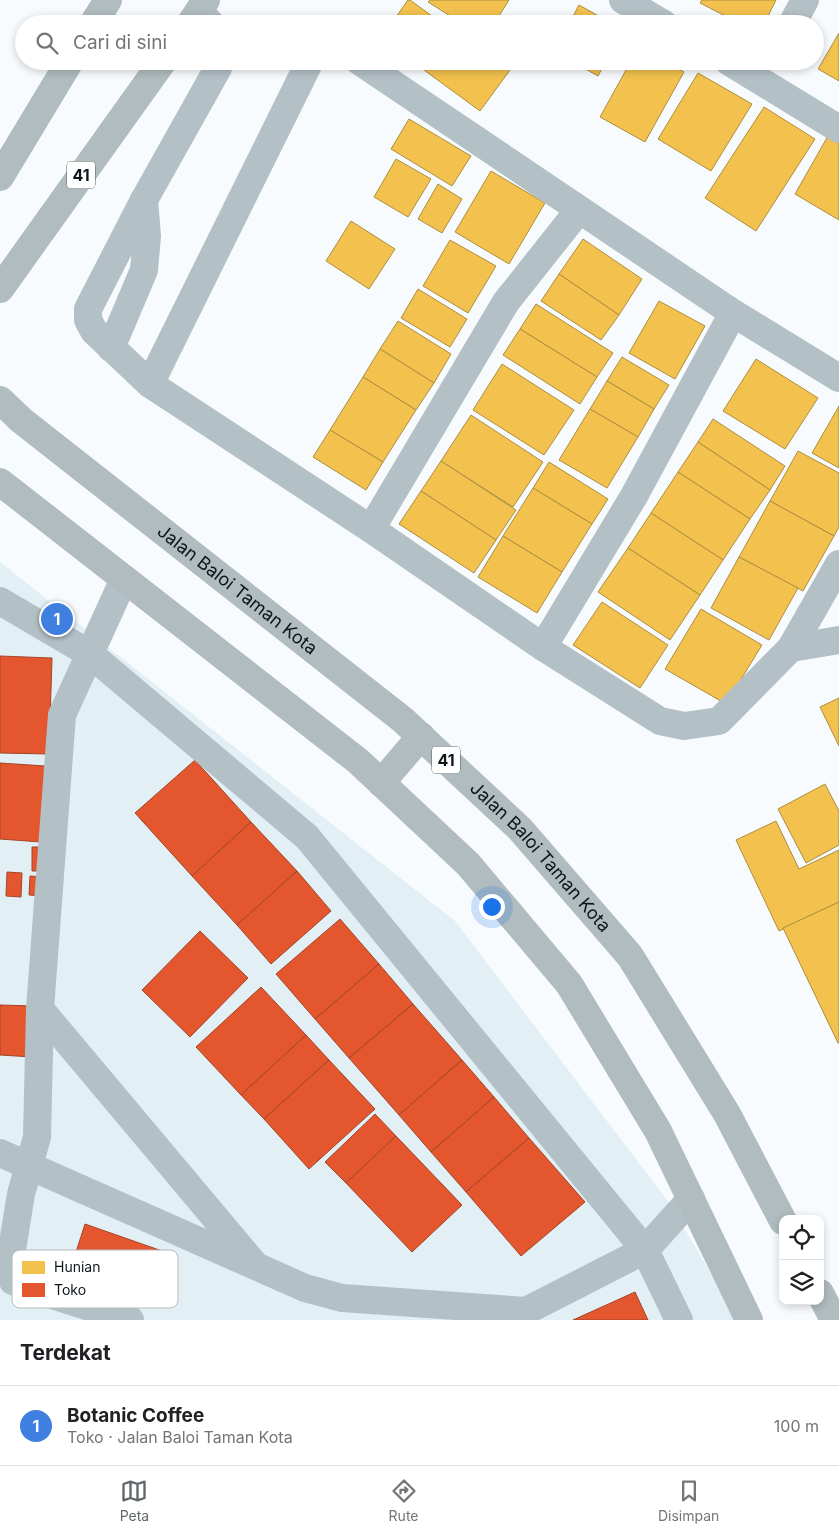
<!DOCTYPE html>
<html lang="id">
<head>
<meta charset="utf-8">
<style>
	body { margin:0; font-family:Inter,sans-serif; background:#f2f2f2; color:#202124 }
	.controls { position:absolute; right:15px; bottom:15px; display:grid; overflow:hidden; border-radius:10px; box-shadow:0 2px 8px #0003 }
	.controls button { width:45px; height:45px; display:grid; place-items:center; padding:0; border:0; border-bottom:1px solid #e0e0e0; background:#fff; color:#202124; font:25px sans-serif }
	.you { position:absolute; left:491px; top:906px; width:18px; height:18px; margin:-12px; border:4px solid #fff; border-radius:50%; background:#1a73e8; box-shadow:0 0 0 8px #1a73e833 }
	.badge { display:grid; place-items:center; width:32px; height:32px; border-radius:50%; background:#5f6769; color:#fff; font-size:16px; font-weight:700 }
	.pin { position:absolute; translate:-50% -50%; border:2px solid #fff; box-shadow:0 1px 5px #0006 }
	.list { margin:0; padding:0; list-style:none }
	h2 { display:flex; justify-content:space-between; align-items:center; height:65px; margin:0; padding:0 20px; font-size:21px }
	h2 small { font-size:16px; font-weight:400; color:#757577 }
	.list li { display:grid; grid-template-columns:32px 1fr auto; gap:15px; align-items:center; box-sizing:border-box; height:80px; padding:0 20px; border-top:1px solid #e0e0e0 }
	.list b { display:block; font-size:19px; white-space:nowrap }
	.list p { margin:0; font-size:16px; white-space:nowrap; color:#757577 }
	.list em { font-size:16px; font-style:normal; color:#757577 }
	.icon { flex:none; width:28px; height:28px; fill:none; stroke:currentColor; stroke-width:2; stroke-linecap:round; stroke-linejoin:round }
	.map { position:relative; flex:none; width:839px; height:1320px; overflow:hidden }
	.search { position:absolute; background:#fff; box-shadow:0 2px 8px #0003; left:15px; right:15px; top:15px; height:55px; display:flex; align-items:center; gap:12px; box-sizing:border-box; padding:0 18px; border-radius:28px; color:#757577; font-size:19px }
	.sheet { height:145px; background:#fff }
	nav { display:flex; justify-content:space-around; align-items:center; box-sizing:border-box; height:70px; border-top:1px solid #e0e0e0; background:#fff; font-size:14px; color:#757577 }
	nav a { display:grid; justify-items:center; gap:2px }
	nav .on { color:#5f6769 }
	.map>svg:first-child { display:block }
	.built { fill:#e2f0f5 }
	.homes { fill:#f2c14e; stroke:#ad8e3e }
	.shops { fill:#e4572e; stroke:#a44428 }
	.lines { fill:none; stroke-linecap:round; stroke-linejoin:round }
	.minor { stroke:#b3c0c6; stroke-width:28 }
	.trunk { stroke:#b0bcbf; stroke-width:28 }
	.labels { text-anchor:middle; stroke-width:5; stroke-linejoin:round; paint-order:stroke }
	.shield { fill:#fff; stroke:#565d5f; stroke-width:1 }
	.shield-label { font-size:16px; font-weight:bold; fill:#0d171a }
	.street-label { font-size:18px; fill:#0d171a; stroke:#fff }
	.key { fill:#fff; stroke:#b6b9ba; stroke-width:1 }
	.key-label { font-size:14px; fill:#0d171a }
</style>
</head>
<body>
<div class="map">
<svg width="839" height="1320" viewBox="0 0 839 1320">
	<rect width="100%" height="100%" fill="#f8fbfd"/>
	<path class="built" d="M0,562L455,921L670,1204L738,1320H0Z"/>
	<g class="homes">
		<path d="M408,0H410L443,24H391Z"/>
		<path d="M430,0H509L494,24H463L428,2Z"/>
		<path d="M702,0H776L764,24H741L700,3Z"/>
		<path d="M579,5L613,24H569Z"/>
		<path d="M839,33V81L818,69Z"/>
		<path d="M431,61H498L510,70L480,111L424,70Z"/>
		<path d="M571,61H606L598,76Z"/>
		<path d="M631,61H665L684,72L645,142L600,117Z"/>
		<path d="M698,73L752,104L711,171L658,139Z"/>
		<path d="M764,107L815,139L756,231L705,198Z"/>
		<path d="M409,119L471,156L452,186L391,149Z"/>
		<path d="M828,136L839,143V220L795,194Z"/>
		<path d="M396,159L431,179L408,217L374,197Z"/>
		<path d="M491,171L545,203L509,264L455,232Z"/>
		<path d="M438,184L462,199L442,233L418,219Z"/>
		<path d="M351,221L395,249L369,289L326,261Z"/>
		<path d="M583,239L642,279L619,315L559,274Z"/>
		<path d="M450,240L496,266L468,313L423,286Z"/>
		<path d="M559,274L619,315L601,340L541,301Z"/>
		<path d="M418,289L467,319L450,347L401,318Z"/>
		<path d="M659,301L705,326L675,379L629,353Z"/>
		<path d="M536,304L613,353L597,377L520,329Z"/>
		<path d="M398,321L451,354L434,383L380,349Z"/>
		<path d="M520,329L597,377L580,404L503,355Z"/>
		<path d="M380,349L434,383L416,410L363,377Z"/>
		<path d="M622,357L669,385L654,409L607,381Z"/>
		<path d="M756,359L818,398L785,449L723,411Z"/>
		<path d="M502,364L574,410L544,455L473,410Z"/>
		<path d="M363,377L416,410L383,462L330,430Z"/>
		<path d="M607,381L654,409L638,437L590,409Z"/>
		<path d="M839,406V468L812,453Z"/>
		<path d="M590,409L638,437L607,488L559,460Z"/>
		<path d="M471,415L543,462L513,507L441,461Z"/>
		<path d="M713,419L785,466L770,490L698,442Z"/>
		<path d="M330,430L383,462L366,490L313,457Z"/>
		<path d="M698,442L770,490L750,519L678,472Z"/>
		<path d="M798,451L839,473V527L834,536L770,501Z"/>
		<path d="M441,461L516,510L496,540L421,491Z"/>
		<path d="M549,462L608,499L592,524L533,488Z"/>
		<path d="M678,472L750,519L723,560L651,513Z"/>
		<path d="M533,488L592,524L562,572L503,536Z"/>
		<path d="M421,491L496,540L474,573L399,524Z"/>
		<path d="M770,501L834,536L803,591L739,557Z"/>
		<path d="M651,513L723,560L700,595L628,548Z"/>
		<path d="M503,536L562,572L537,613L478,577Z"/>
		<path d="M628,548L700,595L670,640L598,592Z"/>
		<path d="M739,557L798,588L769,640L711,608Z"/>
		<path d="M602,602L668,645L640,688L573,645Z"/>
		<path d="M701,609L762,645L726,704L665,669Z"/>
		<path d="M839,698V746L820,707Z"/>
		<path d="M825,784L839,811V845L806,863L778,809Z"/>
		<path d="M776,821L799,869L839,850V902L779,931L736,840Z"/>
		<path d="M839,902V1043H838L783,928Z"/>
	</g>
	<g class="shops">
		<path d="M0,656L52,658L49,754L0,753Z"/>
		<path d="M195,760L251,822L192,876L135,813Z"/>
		<path d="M0,763L45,766L41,842L0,839Z"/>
		<path d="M251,822L297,871L237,925L192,876Z"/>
		<path d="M32,847H46L45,871H32Z"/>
		<path d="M297,871L331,911L271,964L237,925Z"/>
		<path d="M7,872L22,873L21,897L6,896Z"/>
		<path d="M30,876L44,877L43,896L29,895Z"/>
		<path d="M340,919L379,964L315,1019L276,974Z"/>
		<path d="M200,931L248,978L190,1037L142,990Z"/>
		<path d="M379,964L413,1004L349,1058L315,1019Z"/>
		<path d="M261,987L306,1035L241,1095L196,1047Z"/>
		<path d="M413,1004L462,1060L399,1115L349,1058Z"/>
		<path d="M0,1005L34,1006L32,1057L0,1055Z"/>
		<path d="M306,1035L329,1060L264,1119L241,1095Z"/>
		<path d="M329,1060L375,1109L309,1169L264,1119Z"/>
		<path d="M462,1060L494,1097L431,1152L399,1115Z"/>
		<path d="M494,1097L529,1138L466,1192L431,1152Z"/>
		<path d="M375,1114L396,1136L346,1183L325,1162Z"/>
		<path d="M396,1136L462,1205L412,1252L346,1183Z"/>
		<path d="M529,1138L585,1202L521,1256L466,1192Z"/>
		<path d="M85,1224L165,1252L154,1279L76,1252Z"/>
		<path d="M635,1292L648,1320H573Z"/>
	</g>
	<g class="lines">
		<g class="minor">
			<path d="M623,0L664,24"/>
			<path d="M199,11L211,24"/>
			<path d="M792,24L805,0"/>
			<path d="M219,61L218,68L144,200L88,309V320L94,331L150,384L371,529L543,647L660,721L684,726L719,721L791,648L839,564"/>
			<path d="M359,61L733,313L839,378"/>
			<path d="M728,61L839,129"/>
			<path d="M111,348L144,270L147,236L144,200"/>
			<path d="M150,384L310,61"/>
			<path d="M371,529L506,302L579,210"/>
			<path d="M124,579L62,715L40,1009L37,1137L21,1194L9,1268L13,1281L24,1286L130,1320"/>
			<path d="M0,601L90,654L307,837L645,1250L679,1320"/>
			<path d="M543,647L634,496L733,313"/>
			<path d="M791,648L839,640"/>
			<path d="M40,1009L255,1265"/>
			<path d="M0,1153L305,1288L342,1298L526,1311L645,1250L691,1199"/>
		</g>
		<g class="trunk">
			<path d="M93,24L108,0"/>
			<path d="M190,24L206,0"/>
			<path d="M0,177L70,61"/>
			<path d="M0,289L163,61"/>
			<path id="s1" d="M0,400L21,420L403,720L520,829L630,956L727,1114L783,1221"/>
			<path d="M0,482L358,761L468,864L569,984L658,1131L749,1320"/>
			<path d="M381,783L421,736"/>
			<path d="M820,1293L834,1320"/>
		</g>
	</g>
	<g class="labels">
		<g class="shield">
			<rect x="67" y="161.5" width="28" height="27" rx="4"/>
			<rect x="432" y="746.5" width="28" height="27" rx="4"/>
		</g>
		<g class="shield-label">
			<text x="81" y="181">41</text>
			<text x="446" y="766">41</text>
		</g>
		<g class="street-label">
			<text dy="6" stroke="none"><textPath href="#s1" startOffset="304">Jalan Baloi Taman Kota</textPath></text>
			<text dy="6" stroke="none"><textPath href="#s1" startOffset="709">Jalan Baloi Taman Kota</textPath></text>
		</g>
	</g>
	<rect x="12" y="1250" width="166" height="58" rx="8" class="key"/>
	<rect x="22" y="1261" width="23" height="13" fill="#f2c14e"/>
	<rect x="22" y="1283" width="23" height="14" fill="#e4572e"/>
	<g class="key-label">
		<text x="54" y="1272">Hunian</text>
		<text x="54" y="1295">Toko</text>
	</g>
</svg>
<div class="controls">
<button><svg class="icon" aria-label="locate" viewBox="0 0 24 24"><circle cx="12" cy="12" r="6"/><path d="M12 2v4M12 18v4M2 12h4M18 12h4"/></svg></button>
<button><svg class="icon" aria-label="layers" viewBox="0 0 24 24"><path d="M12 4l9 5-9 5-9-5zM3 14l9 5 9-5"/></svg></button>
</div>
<div class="you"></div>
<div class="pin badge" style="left:57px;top:619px;background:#3f7fe0">1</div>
<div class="search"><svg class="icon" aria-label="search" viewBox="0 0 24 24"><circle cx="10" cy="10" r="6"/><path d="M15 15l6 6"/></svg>Cari di sini</div>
</div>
<section class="sheet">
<h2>Terdekat<small></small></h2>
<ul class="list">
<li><span class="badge" style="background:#3f7fe0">1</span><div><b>Botanic Coffee</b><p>Toko · Jalan Baloi Taman Kota</p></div><em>100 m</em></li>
</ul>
</section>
<nav>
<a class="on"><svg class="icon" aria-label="map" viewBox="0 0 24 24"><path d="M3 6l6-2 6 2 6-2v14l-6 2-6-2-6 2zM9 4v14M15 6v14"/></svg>Peta</a>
<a><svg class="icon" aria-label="directions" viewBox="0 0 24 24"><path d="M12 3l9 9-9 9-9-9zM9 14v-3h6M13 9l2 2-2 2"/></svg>Rute</a>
<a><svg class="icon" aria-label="saved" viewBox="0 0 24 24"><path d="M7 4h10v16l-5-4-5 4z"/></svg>Disimpan</a>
</nav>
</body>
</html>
